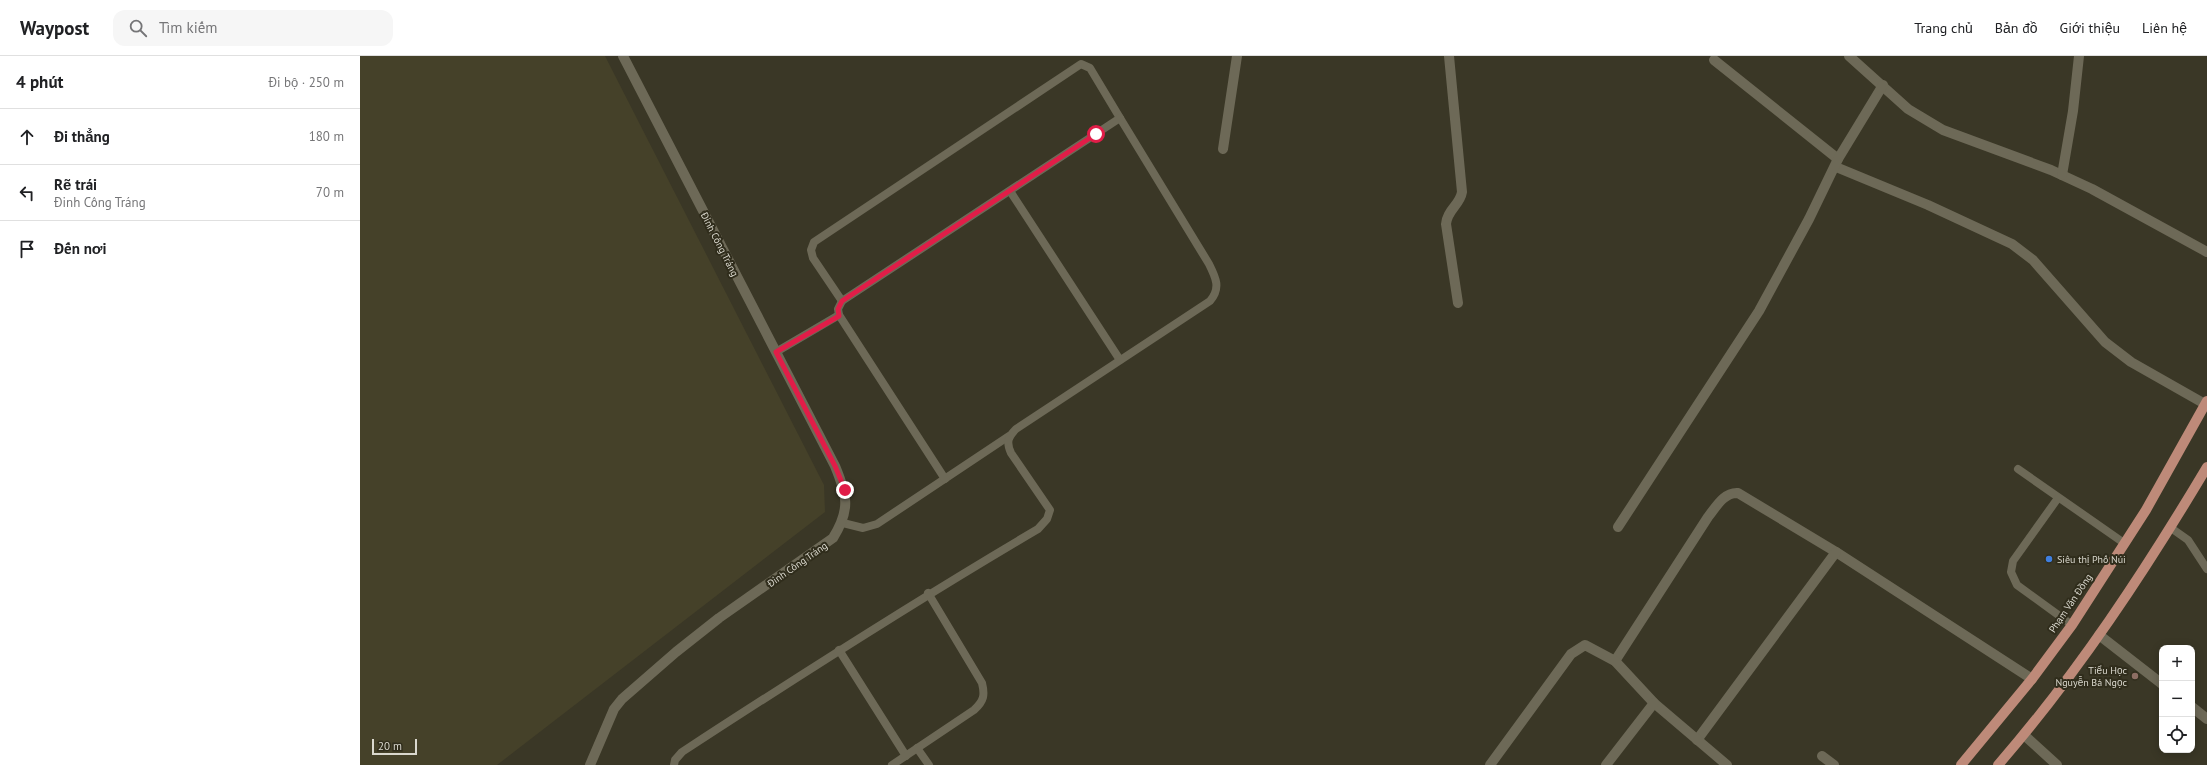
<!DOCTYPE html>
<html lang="vi">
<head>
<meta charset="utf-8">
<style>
	body { margin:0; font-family:"PT Sans",sans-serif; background:#f6f6f6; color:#202124 }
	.controls { position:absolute; right:12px; bottom:12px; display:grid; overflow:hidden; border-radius:8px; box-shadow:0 2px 10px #0003 }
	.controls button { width:36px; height:36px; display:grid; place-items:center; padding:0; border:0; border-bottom:1px solid #e0e0e0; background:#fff; color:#202124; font:20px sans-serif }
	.scale { position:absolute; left:12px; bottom:10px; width:45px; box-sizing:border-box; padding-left:4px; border:2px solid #dad8ce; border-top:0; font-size:11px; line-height:14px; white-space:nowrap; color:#dad8ce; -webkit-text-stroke:3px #302d1c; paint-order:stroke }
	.stop { position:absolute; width:12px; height:12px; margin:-9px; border:3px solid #e11d48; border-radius:50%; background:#fff }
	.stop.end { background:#e11d48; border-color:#fff; box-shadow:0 1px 4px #0008 }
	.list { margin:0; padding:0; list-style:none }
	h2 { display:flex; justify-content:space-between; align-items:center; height:52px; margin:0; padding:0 16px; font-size:17px }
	h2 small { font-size:13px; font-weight:400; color:#757577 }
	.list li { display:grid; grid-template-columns:26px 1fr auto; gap:12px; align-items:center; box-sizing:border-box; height:56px; padding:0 16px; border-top:1px solid #e0e0e0 }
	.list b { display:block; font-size:15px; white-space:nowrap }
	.list p { margin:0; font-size:13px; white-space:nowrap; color:#757577 }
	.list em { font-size:13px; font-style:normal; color:#757577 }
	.icon { flex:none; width:22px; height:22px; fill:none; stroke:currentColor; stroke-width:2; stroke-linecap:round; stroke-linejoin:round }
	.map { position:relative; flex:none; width:1847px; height:709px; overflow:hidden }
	header { display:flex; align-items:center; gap:24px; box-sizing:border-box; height:56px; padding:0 20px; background:#fff; border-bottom:1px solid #e0e0e0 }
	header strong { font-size:19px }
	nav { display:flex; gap:22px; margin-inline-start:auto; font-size:14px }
	.search { width:280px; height:36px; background:#f6f6f6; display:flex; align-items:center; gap:10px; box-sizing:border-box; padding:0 14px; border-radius:12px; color:#757577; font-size:15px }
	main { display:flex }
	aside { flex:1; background:#fff }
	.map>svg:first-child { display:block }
	.built { fill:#454129 }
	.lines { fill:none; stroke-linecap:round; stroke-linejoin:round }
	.lane { stroke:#6d6957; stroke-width:8 }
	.street { stroke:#6d6957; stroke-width:10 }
	.primary { stroke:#be8a79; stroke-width:10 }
	.route { stroke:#e11d48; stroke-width:5 }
	.shop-dot { fill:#3f7fe0; stroke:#302d1c; stroke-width:1.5 }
	.education-dot { fill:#8d6e63; stroke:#302d1c; stroke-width:1.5 }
	.labels { text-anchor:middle; stroke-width:4; stroke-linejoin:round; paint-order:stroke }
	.street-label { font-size:10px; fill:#dad8ce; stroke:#302d1c }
	.poi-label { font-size:10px; fill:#dad8ce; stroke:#302d1c; text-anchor:start }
</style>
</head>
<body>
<header>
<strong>Waypost</strong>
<div class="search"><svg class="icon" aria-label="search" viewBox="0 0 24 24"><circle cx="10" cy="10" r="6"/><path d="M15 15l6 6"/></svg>Tìm kiếm</div>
<nav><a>Trang chủ</a><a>Bản đồ</a><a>Giới thiệu</a><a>Liên hệ</a></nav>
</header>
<main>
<aside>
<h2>4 phút<small>Đi bộ · 250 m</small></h2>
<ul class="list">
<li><svg class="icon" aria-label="ahead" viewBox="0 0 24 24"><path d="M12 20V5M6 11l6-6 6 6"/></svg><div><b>Đi thẳng</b></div><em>180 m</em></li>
<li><svg class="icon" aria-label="left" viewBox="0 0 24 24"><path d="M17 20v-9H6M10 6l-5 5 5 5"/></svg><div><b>Rẽ trái</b><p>Đinh Công Tráng</p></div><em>70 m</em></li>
<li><svg class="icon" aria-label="arrive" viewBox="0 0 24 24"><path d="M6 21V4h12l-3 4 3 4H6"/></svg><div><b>Đến nơi</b></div></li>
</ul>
</aside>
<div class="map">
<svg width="1847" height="709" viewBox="0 0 1847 709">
	<rect width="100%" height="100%" fill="#3a3726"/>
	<path class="built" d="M0,0H245L464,429L465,456L137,709H0Z"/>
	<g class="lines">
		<g class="lane">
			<path d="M650,135L760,304"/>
			<path d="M482,245L453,202L451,194L454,186L721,8L730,12L760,62"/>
			<path d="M416,296L479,259"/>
			<path d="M1658,413L1764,487"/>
			<path d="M1698,442L1653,505L1651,516L1657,529L1712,569"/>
			<path d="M483,467L503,472L517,468L649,380"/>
			<path d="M1811,472L1828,484L1847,513"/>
			<path d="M479,594L546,700"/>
			<path d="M557,692L569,709"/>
			<path d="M314,709L315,704L322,696C440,619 557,544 678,473L687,463L690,454L651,397C646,386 648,381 656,373L850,245C861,232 856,222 849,208L760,62L482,245L478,253L479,259L585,423"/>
			<path d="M532,709L614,654C624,645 625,639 622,627L568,537"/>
		</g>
		<g class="street">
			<path d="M1089,0L1102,136C1100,149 1087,154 1086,168L1098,247"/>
			<path d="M1489,0L1548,53L1583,74L1691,114L1732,133L1847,196"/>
			<path d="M1354,4L1478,103"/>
			<path d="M863,93L877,0"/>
			<path d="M1476,111L1568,149L1652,188L1673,204L1745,286L1771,306L1845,348"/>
			<path d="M1702,119L1713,55L1719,0"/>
			<path d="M1258,471L1399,255L1449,163L1478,103L1523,29"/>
			<path d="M1739,579L1802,628"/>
			<path d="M1255,605L1348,461C1356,451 1364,436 1378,437L1476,496L1672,623"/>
			<path d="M1832,651L1847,663"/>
			<path d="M1664,679L1697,709"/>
			<path d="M1337,684L1476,496"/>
			<path d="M1462,700L1474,709"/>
			<path d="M230,709L254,653L262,643L316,596L359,562L473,482C491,453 487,439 475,410L263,0"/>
			<path d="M1130,709L1211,598L1225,589L1255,605L1294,647L1367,709"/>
			<path d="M1246,709L1294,647"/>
		</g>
		<g class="primary">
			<path d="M1601,709L1672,623L1712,569L1786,454L1847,345"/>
			<path d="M1638,709C1718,617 1785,515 1847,411"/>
		</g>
	</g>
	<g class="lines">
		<path class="route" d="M485,434L475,410L416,296L479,260L478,253L482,245L736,78"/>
	</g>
	<circle class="shop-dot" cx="1689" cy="503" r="4"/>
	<circle class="education-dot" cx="1775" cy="620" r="4"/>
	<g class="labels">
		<g class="street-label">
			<text transform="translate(360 188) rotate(63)" y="4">Đinh Công Tráng</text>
			<text transform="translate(437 508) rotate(-35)" y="4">Đinh Công Tráng</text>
			<text transform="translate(1710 547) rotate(-56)" y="4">Phạm Văn Đồng</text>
		</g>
		<g class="poi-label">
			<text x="1697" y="507">Siêu thị Phố Núi</text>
			<text x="1767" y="618" text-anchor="end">Tiểu Học<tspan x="1767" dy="12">Nguyễn Bá Ngọc</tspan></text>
		</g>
	</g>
</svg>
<div class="controls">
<button>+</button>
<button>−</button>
<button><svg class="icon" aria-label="locate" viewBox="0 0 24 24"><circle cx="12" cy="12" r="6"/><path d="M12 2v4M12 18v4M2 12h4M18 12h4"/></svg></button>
</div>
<div class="scale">20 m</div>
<div class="stop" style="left:736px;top:78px"></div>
<div class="stop end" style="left:485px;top:434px"></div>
</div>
</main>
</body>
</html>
